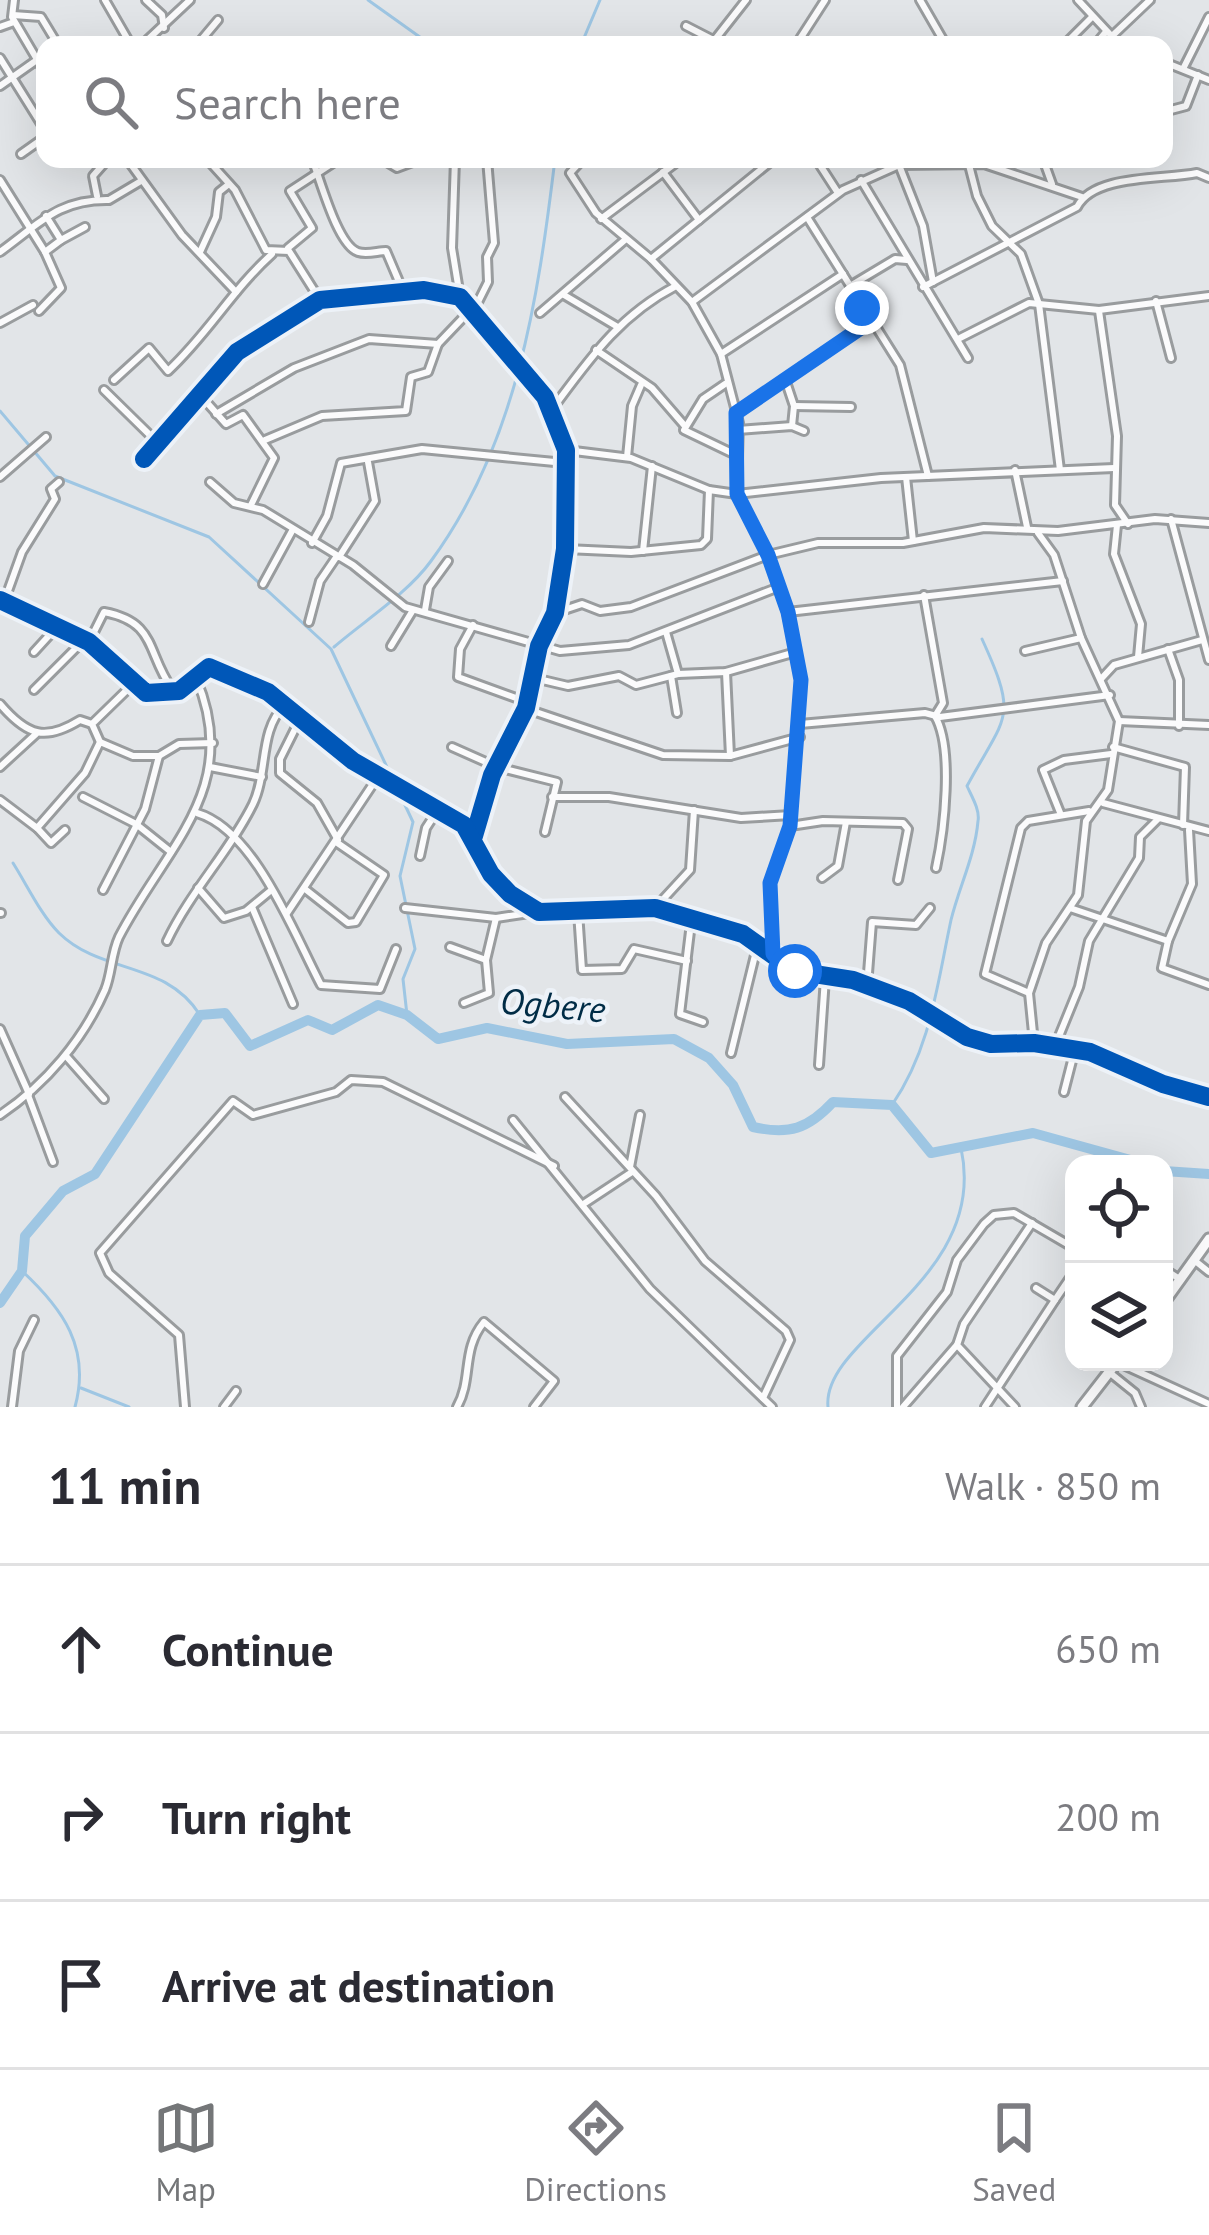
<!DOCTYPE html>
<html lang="en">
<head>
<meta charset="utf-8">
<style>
	body { margin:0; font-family:"PT Sans",sans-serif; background:#f7f7f7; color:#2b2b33 }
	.controls { position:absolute; right:36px; bottom:36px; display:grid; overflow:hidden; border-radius:24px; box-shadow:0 12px 48px #0002 }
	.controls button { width:108px; height:108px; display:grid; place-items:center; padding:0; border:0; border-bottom:3px solid #e1e1e2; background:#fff; color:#2b2b33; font:60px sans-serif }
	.stop { position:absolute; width:36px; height:36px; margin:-27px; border:9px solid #1a73e8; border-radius:50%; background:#fff }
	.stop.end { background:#1a73e8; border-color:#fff; box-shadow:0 3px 12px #0008 }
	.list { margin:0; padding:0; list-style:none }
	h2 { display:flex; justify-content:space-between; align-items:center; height:156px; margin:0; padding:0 48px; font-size:51px }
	h2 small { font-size:39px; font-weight:400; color:#7c7c81 }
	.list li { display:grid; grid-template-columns:78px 1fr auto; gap:36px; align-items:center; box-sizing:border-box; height:168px; padding:0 48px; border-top:3px solid #e1e1e2 }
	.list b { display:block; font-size:45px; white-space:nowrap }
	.list em { font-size:39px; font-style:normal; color:#7c7c81 }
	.icon { flex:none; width:66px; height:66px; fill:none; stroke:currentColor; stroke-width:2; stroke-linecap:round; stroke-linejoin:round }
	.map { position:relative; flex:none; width:1209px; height:1407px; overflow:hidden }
	.search { position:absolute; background:#fff; box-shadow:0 12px 48px #0002; left:36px; right:36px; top:36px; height:132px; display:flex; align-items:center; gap:30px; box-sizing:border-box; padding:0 42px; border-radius:24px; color:#7c7c81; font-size:45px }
	.sheet { height:660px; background:#fff }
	nav { display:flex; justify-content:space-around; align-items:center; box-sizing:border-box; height:168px; border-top:3px solid #e1e1e2; background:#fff; font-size:33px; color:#7c7c81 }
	nav a { display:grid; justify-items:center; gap:6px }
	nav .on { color:#747678 }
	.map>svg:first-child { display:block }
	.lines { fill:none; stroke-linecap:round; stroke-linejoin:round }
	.stream { stroke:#9ec6e3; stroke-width:3 }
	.river { stroke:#9ec6e3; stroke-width:10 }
	.minor-casing { stroke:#999c9e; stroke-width:12 }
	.secondary-casing { stroke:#999c9e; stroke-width:15 }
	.minor { stroke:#fbfbfc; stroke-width:6 }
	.secondary { stroke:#fbfbfc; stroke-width:9 }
	.cycleway-casing { stroke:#edf2f8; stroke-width:26 }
	.cycleway { stroke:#0057b8; stroke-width:18 }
	.route { stroke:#1a73e8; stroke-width:15 }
	.labels { text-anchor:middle; stroke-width:9; stroke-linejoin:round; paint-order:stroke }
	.water-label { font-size:36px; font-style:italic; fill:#002c46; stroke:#edf2f8 }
</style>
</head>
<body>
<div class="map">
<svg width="1209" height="1407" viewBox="0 0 1209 1407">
	<rect width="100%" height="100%" fill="#e2e5e8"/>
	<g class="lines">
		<g class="stream">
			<path d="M368,0L431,45"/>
			<path d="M581,45L600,0"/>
			<path d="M0,411L55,476L209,537L331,649L413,822L400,876L415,949L403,979L407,1015"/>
			<path d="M334,647C364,621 407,594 431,561C517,444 538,299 555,159"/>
			<path d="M13,863C27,885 41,915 59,933C102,975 165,960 200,1015"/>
			<path d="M892,1105C931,1048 937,985 951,920C959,887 975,856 978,821C980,810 972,797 967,786C1006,714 1019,720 982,639"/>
			<path d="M22,1271C63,1309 91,1348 75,1407"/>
			<path d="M81,1388L129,1407"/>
			<path d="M828,1407C821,1337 990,1281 961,1148"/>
		</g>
		<g class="river">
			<path d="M1164,1171L1209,1174"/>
			<path d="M0,1303L22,1271L25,1236L63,1191L95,1174L200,1015L225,1013L250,1046L308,1020L332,1030L378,1005L407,1015L438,1039L487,1028L567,1044L674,1039L709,1058L733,1085L753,1127C789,1135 808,1129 833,1102L892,1105L931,1153L1033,1133L1145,1164"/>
		</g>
		<g class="minor-casing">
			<g id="minor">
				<path d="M14,0L12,17L45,73"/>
				<path d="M105,0L131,45"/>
				<path d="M146,0L162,15L164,28"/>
				<path d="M920,0L946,45"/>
				<path d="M1078,0L1120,45"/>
				<path d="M13,15L41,17L58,45"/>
				<path d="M686,26L723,45"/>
				<path d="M0,27L14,22"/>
				<path d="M1110,38L1150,0"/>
				<path d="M713,42L746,0"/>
				<path d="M142,45L190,0"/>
				<path d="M197,45L218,20"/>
				<path d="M796,45L825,0"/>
				<path d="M1064,45L1091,18"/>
				<path d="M1095,45L1105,33"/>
				<path d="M0,58L45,130"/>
				<path d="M1164,62L1209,80"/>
				<path d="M1183,69L1209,17"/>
				<path d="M0,86L34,62"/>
				<path d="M1167,111L1186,106L1198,75"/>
				<path d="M21,154L45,137"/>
				<path d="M127,159L182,235L236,292"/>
				<path d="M207,159L235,190L266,250L289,251L320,300"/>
				<path d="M312,159C320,178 337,245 358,252C367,255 378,251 386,251L403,291"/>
				<path d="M382,159L397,168L421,159"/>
				<path d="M455,159L452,248L460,297"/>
				<path d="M583,159L570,173L596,213L651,259L692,302L721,354L739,423L737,494L768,555L787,612L801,680L790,826L770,883L772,951"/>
				<path d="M816,159L838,193"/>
				<path d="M973,159L969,165L977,196L992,226L1021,254L1039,304L1060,470"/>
				<path d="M1043,159L1052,184"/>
				<path d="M899,165L923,226L933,282"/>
				<path d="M663,172L699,220"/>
				<path d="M0,180L45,252"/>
				<path d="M861,180L968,358"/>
				<path d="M97,196L93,176L108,159"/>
				<path d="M807,217L900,365L928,476"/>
				<path d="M601,219L681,159"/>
				<path d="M61,240L85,227"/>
				<path d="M288,248L312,228L290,191L339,159"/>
				<path d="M0,252C40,223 59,199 109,200L141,181"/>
				<path d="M200,252L216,217L219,192L229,184"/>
				<path d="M651,259L774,159"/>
				<path d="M850,286L895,259L907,260"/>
				<path d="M923,287L1077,207C1094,174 1163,180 1197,173L1209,178"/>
				<path d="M564,295L616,326"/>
				<path d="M1156,301L1171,358"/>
				<path d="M692,302L843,190L899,165L984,164L1082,197"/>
				<path d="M39,311L61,288L45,252L61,240L46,216"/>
				<path d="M1099,311L1117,436L1115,505L1128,524"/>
				<path d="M540,313L626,239"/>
				<path d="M0,323L33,305"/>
				<path d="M960,338L1029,303L1099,310L1209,296"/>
				<path d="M596,350L652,388L684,425"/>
				<path d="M721,354L843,274"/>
				<path d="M785,379L794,406L792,426"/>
				<path d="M114,380L149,348L168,371C208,334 232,290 272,254"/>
				<path d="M725,384L703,399L684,430L736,455"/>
				<path d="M104,390L158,443"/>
				<path d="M202,397L226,424L243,415L274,458L251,505"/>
				<path d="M794,406L851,407"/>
				<path d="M550,412C588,361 618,316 676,286"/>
				<path d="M736,413L871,321"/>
				<path d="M216,414L294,368L369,339L438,344"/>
				<path d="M738,430L792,426L804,431"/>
				<path d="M265,440L322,416L406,411L411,377L428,372L438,344L478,302L488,282L487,257L494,243L487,159"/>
				<path d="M566,450L631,458L709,490L737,494L881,478L1114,468"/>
				<path d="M627,457L632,406L641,385"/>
				<path d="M144,459L237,352L320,300L424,290L460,297L545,397L566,450L565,549L555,613L539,646L526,708L492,775L474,836"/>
				<path d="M1015,470L1027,527"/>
				<path d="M0,477L46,437"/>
				<path d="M906,477L913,541"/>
				<path d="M210,482L234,503L263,510L353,565L405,607L560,651L629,645L779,587"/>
				<path d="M1171,519L1209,660"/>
				<path d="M1117,525L1114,554L1141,624L1138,657"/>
				<path d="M312,543L327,516L341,463L422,449L565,463"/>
				<path d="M566,549L631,552L701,545L707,539L709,490"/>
				<path d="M643,551L652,466"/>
				<path d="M339,557L375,501L368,462"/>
				<path d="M263,584L292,531"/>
				<path d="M924,595L943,703L935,716C954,749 944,831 936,868"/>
				<path d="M0,600L89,642L146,693L179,691L209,667L268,692L353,761L464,825L491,874L510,894L539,912L655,908L743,934L795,971L853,980L909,1001L967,1037L991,1044L1034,1043L1090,1052L1163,1084L1209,1097"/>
				<path d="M4,602L22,552L55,499L51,489L59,482"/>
				<path d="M425,610L429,587L448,561"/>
				<path d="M788,612L1063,581"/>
				<path d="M555,613L582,604L600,611L631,607L768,555L818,543H903L984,528L1058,531L1155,519L1209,523"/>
				<path d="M309,622L320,581L337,556"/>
				<path d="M473,625L460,649L458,677L527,702"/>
				<path d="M666,632L678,674"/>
				<path d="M89,642L104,612C157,622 146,652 172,689"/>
				<path d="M391,646L413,610"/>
				<path d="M1168,649L1179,680V726"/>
				<path d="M1025,651L1081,638"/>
				<path d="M34,652L55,629"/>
				<path d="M726,672L730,756"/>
				<path d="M671,676L677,713"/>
				<path d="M534,678L568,686L619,676L636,685L678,674L726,672L796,652"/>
				<path d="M1101,679L1114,665L1202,640"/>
				<path d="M34,690L84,640"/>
				<path d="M0,704C28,737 46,741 80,720L92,724"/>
				<path d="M527,709L663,755L730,756L800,737"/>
				<path d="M300,719L280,759V773L317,803L338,840"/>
				<path d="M1119,721L1209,725"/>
				<path d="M800,724L925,713L940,717L1110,695"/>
				<path d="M100,742L92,724L132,685"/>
				<path d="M452,747L497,767L557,782L545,832"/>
				<path d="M1113,747L1185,767L1183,825"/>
				<path d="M0,767L36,734"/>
				<path d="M210,767L262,777"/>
				<path d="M83,797L136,824L171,852"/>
				<path d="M552,797H609L741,818L791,815"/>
				<path d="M0,800L37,828L85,773L100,742L133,756H159"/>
				<path d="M1103,803L1209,831"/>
				<path d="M197,813C255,830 294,934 321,985L380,989L396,949"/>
				<path d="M1061,815L1043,770L1064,760L1111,754"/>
				<path d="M790,826L823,821L903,823L908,829L898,880"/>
				<path d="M38,829L51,843L65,830"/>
				<path d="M420,856L426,828L439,808"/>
				<path d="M822,878L838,866L846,822"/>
				<path d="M198,888L224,918L246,911L269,892"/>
				<path d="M305,889L348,923L356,922L384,875L336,842"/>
				<path d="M103,890L145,809L159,756L179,744L213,743"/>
				<path d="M252,907L293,1004"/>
				<path d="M405,908L496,918L536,912"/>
				<path d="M655,908L690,870L694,810"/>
				<path d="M1070,908L1168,941L1192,884L1189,830"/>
				<path d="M578,912L582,970L622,969L634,949L687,961"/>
				<path d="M0,913H1"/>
				<path d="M287,913L379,775"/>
				<path d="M691,923L680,1014L703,1022"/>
				<path d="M167,941C190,892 230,851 253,804C268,773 259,730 284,706"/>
				<path d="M1168,941L1162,968L1209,985"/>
				<path d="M450,947L486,960"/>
				<path d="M867,986L872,922L916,925L930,908"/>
				<path d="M1029,993L985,974L1021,828L1028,821L1089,811"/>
				<path d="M464,1003L489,993L486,960L496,918"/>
				<path d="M0,1029L29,1094"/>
				<path d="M1034,1043L1029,993L1046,943L1078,895L1086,821L1108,790L1119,721L1081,638L1054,555L1038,533"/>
				<path d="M1055,1046L1079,987L1089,941L1139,858L1140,837L1158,819"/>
				<path d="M731,1053L758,943"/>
				<path d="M66,1056L104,1099"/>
				<path d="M819,1065L825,978"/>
				<path d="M1064,1092L1075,1049"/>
				<path d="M28,1095L53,1162"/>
				<path d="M565,1097L656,1196L705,1261L786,1331L790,1340L763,1398"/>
				<path d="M0,1115C46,1084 83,1040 105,990C112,973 111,954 119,937C166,846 243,788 196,678"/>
				<path d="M513,1120L650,1289L772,1407"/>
				<path d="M630,1167L640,1115"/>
				<path d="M585,1203L632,1172"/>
				<path d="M1194,1260L1209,1272"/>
				<path d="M1164,1269L1181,1280"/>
				<path d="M1036,1288L1055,1300L1074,1272"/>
				<path d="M1117,1362L1209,1404"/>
				<path d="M1109,1372L1135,1393L1141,1407"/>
				<path d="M12,1407L19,1351L34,1320"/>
				<path d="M185,1407L179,1335L109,1273L100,1253L233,1101L253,1115L336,1092L351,1080L383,1082L554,1166"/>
				<path d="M224,1407L236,1391"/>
				<path d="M457,1407C473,1379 461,1350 484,1322L554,1381L534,1407"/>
				<path d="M897,1407V1356L947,1292L957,1260L984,1224L994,1215L1014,1213L1074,1248"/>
				<path d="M903,1407L956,1346"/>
				<path d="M985,1407L1055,1300"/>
				<path d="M1015,1407L957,1345L964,1324L1032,1223"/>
			</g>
		</g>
		<g class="secondary-casing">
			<g id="secondary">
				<path d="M1164,1302L1209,1239"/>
				<path d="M1082,1407L1117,1362"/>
			</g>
		</g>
		<use href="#minor" class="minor"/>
		<use href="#secondary" class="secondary"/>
		<g class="cycleway-casing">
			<g id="cycleway">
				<path d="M144,459L237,352L320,300L424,290L460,297L545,397L566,450L565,549L555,613L539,646L526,708L492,775L474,836"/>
				<path d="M0,600L89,642L146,693L179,691L209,667L268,692L353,761L464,825L491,874L510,894L539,912L655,908L743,934L795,971L853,980L909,1001L967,1037L991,1044L1034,1043L1090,1052L1163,1084L1209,1097"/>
			</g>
		</g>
		<use href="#cycleway" class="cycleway"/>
	</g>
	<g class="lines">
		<path class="route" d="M795,971L773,954L770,883L790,826L801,680L788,612L768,555L737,494L736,413L871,321L862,308"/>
	</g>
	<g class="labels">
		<g class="water-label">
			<text transform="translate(553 1005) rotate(5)" y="13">Ogbere</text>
		</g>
	</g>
</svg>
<div class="controls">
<button><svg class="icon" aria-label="locate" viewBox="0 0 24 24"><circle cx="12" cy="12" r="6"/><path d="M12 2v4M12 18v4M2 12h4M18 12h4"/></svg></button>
<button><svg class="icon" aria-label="layers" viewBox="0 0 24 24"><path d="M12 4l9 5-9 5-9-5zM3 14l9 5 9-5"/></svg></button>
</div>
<div class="stop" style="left:795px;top:971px"></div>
<div class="stop end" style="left:862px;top:308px"></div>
<div class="search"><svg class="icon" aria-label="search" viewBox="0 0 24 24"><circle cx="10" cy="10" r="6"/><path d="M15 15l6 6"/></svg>Search here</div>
</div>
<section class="sheet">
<h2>11 min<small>Walk · 850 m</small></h2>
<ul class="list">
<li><svg class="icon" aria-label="ahead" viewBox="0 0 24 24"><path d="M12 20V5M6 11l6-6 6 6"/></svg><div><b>Continue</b></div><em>650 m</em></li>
<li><svg class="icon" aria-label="right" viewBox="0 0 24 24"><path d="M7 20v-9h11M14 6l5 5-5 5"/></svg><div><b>Turn right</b></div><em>200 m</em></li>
<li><svg class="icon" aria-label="arrive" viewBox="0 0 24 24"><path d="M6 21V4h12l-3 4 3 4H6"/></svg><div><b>Arrive at destination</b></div></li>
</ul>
</section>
<nav>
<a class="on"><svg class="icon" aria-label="map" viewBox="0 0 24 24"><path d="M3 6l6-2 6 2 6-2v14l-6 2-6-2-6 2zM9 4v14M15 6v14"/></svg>Map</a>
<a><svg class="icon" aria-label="directions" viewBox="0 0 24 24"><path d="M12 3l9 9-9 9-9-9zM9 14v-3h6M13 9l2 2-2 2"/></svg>Directions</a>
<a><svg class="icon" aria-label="saved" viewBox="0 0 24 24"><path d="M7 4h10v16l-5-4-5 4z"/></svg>Saved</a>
</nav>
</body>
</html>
